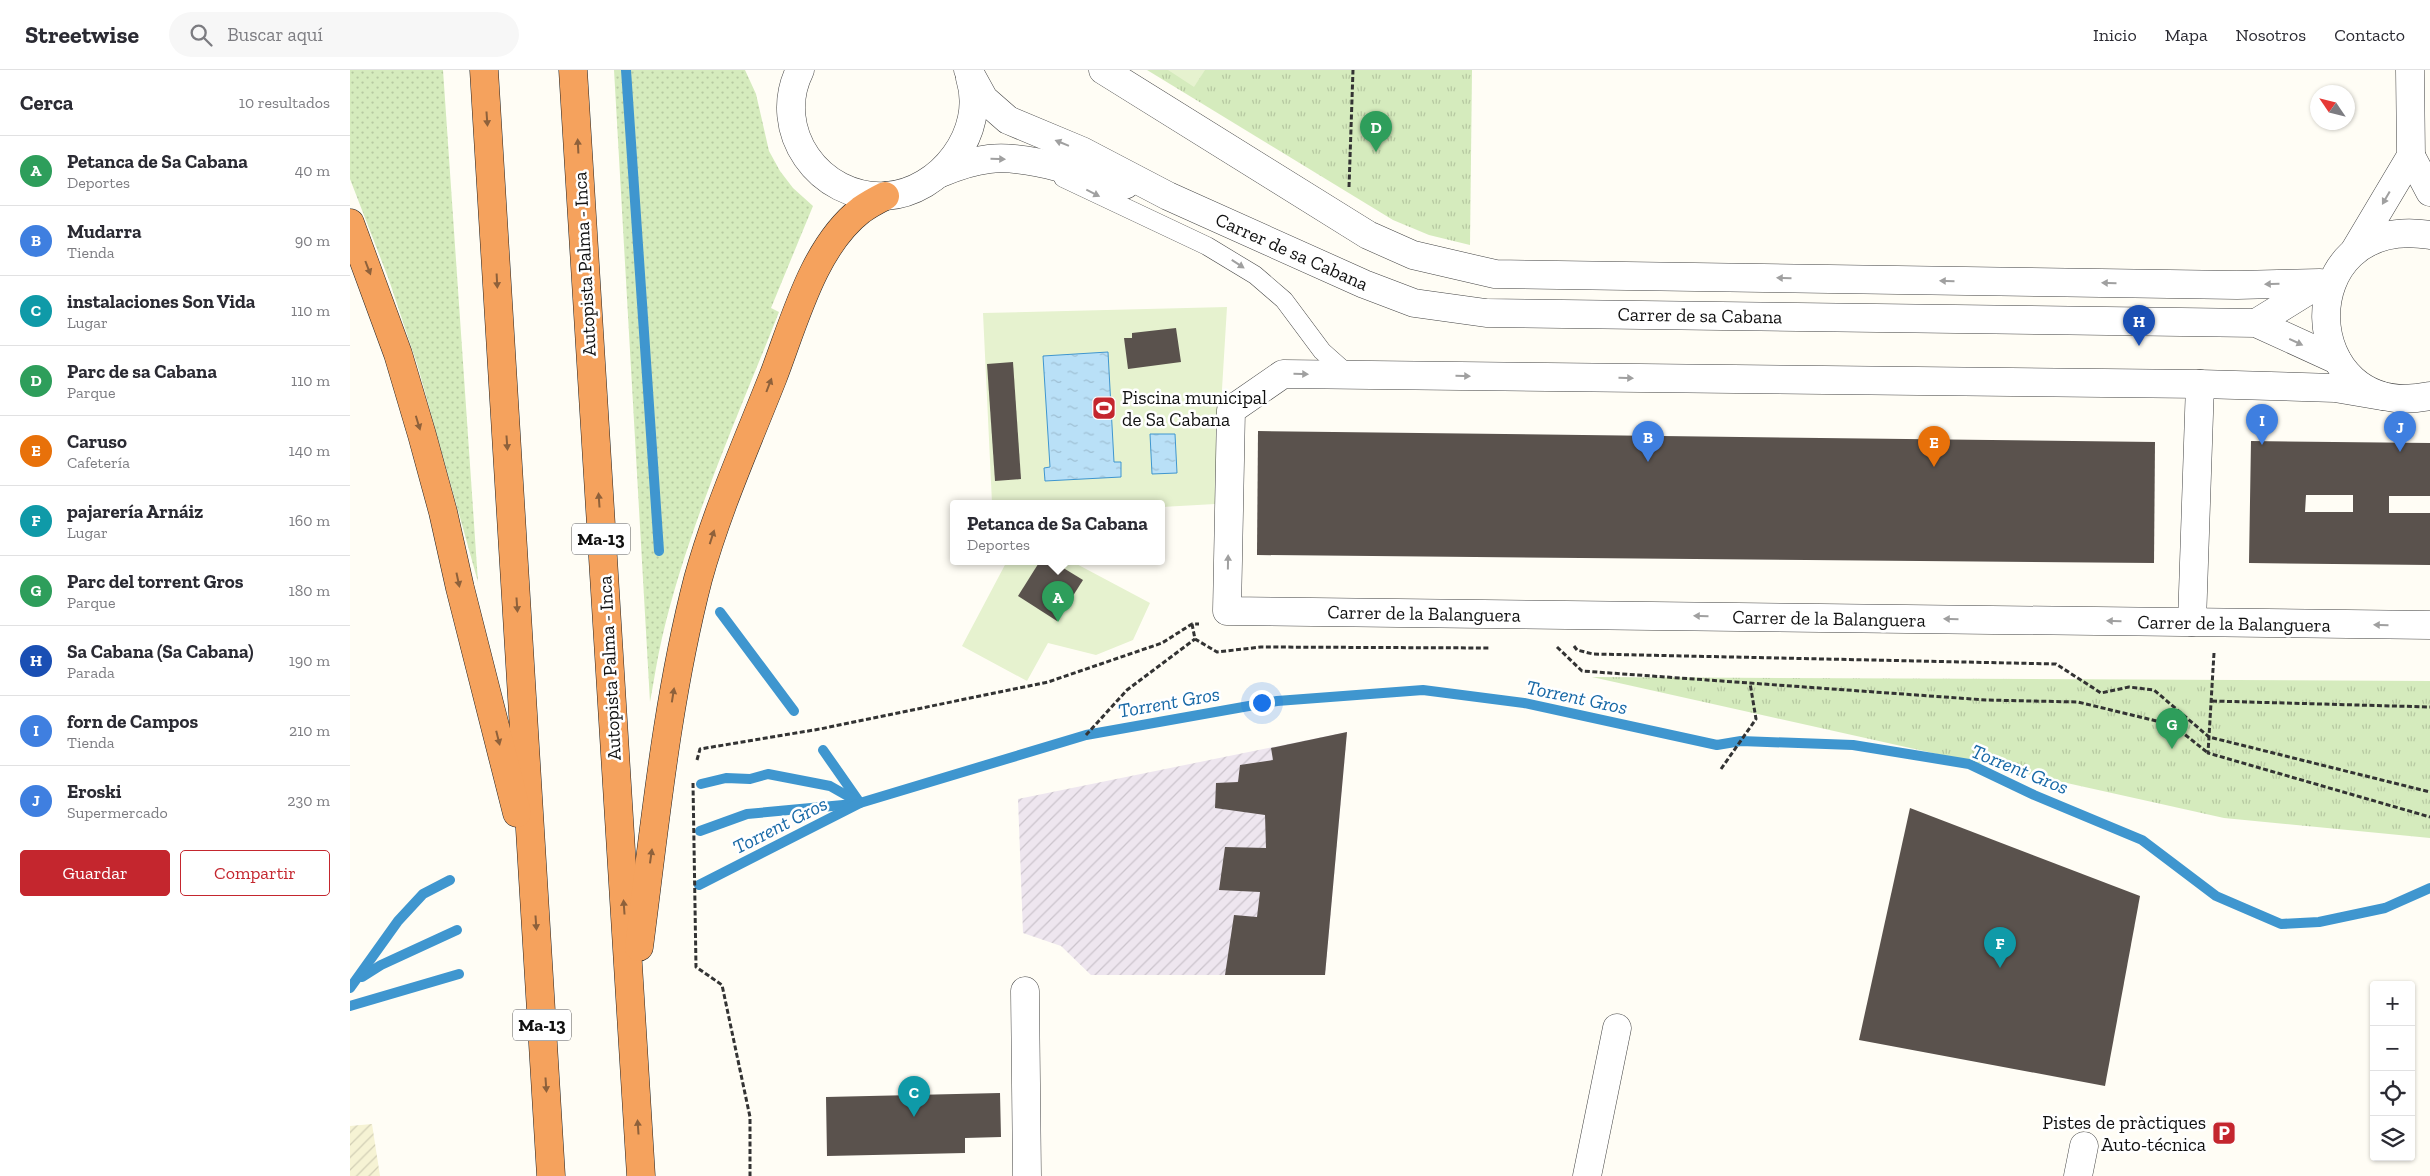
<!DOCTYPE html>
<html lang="es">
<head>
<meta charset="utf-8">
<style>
	body { margin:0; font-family:"Zilla Slab",serif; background:#f7f7f7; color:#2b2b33 }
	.controls { position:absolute; right:15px; bottom:15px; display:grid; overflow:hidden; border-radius:5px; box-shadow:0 1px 4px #0004 }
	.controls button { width:45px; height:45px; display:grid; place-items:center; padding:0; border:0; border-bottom:1px solid #e1e1e2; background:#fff; color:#2b2b33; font:25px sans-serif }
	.compass { position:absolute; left:1960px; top:15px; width:45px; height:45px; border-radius:50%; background:#fff; box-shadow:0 1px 4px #0004; rotate:305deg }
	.you { position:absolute; left:911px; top:632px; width:18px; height:18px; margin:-12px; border:4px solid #fff; border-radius:50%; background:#1a73e8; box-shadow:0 0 0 8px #1a73e833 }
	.badge { display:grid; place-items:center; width:32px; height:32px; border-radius:50%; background:#c4262e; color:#fff; font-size:16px; font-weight:700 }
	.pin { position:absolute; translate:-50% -41px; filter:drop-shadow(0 1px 2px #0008) }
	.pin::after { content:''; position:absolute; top:26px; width:18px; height:15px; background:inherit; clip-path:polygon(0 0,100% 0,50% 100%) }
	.popup { position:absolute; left:600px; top:430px; width:215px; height:65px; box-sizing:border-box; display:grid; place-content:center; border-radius:5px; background:#fff; filter:drop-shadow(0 1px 4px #0005); font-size:16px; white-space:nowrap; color:#7c7c81 }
	.popup b { font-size:19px; color:#2b2b33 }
	.popup::after { content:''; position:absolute; left:50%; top:100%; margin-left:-10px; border:10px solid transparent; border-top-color:#fff }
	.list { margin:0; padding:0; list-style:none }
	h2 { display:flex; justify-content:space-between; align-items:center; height:65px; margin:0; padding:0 20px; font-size:21px }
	h2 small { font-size:16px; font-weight:400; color:#7c7c81 }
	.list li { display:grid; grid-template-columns:32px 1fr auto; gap:15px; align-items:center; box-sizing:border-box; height:70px; padding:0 20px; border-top:1px solid #e1e1e2 }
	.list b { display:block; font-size:19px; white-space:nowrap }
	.list p { margin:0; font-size:16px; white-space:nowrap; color:#7c7c81 }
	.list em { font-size:16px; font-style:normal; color:#7c7c81 }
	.actions { display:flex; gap:10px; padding:15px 20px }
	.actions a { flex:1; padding:11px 0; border:1px solid #c4262e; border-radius:5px; text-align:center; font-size:18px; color:#c4262e }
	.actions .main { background:#c4262e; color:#fff }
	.icon { flex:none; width:28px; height:28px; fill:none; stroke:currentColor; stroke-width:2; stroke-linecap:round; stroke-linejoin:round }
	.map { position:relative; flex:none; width:2080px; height:1106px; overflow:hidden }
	header { display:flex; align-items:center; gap:30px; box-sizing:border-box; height:70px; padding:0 25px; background:#fff; border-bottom:1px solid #e1e1e2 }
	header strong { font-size:24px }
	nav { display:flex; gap:28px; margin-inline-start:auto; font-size:18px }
	.search { width:350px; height:45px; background:#f7f7f7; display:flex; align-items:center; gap:12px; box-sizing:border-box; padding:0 18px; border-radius:28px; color:#7c7c81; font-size:19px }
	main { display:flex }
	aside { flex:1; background:#fff }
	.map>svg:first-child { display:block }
	.industrial { fill:url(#industrial-furrows) }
	.farmland { fill:url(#farmland-furrows) }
	.grass { fill:url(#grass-dots) }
	.park { fill:url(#park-tufts) }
	.pitch { fill:#e6f2cf }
	.water { fill:url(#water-ripples); stroke:#3f96cf }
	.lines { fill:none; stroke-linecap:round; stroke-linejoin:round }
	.stream { stroke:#3f96cf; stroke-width:10 }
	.building { fill:#5a524d; fill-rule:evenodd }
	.service-casing { stroke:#444; stroke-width:19 }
	.minor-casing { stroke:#444; stroke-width:29 }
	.motorway-casing { stroke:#222; stroke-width:29 }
	.path { stroke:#333; stroke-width:3; stroke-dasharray:5 2.5; stroke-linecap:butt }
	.service { stroke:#fff; stroke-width:18 }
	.minor { stroke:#fff; stroke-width:28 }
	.motorway { stroke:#f5a25d; stroke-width:28 }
	.oneway { fill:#8e613b }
	.oneway2 { fill:#a0a0a0 }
	.labels { text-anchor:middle; stroke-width:5; stroke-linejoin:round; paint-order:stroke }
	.shield { fill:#fff; stroke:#585858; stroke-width:1 }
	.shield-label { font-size:18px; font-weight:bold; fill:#111 }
	.street-label { font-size:19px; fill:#111; stroke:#fff }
	.poi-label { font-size:19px; fill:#111; stroke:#fff; text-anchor:start }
	.water-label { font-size:20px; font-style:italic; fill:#1768a6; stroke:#fff }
</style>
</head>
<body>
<header>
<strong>Streetwise</strong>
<div class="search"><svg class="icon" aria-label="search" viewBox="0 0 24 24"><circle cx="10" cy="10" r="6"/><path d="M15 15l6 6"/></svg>Buscar aquí</div>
<nav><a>Inicio</a><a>Mapa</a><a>Nosotros</a><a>Contacto</a></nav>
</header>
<main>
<aside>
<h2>Cerca<small>10 resultados</small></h2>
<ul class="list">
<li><span class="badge" style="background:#2e9e5b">A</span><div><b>Petanca de Sa Cabana</b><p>Deportes</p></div><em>40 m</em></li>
<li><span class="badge" style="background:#3f7fe0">B</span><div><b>Mudarra</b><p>Tienda</p></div><em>90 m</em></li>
<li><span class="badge" style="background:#0f9aa8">C</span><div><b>instalaciones Son Vida</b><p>Lugar</p></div><em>110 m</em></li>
<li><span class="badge" style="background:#2e9e5b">D</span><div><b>Parc de sa Cabana</b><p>Parque</p></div><em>110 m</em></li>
<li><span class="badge" style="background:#e8710a">E</span><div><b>Caruso</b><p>Cafetería</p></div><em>140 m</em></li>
<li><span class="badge" style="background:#0f9aa8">F</span><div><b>pajarería Arnáiz</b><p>Lugar</p></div><em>160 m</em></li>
<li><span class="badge" style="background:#2e9e5b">G</span><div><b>Parc del torrent Gros</b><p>Parque</p></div><em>180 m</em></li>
<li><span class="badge" style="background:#1a4fb4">H</span><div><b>Sa Cabana (Sa Cabana)</b><p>Parada</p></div><em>190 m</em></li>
<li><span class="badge" style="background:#3f7fe0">I</span><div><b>forn de Campos</b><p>Tienda</p></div><em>210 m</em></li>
<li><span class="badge" style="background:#3f7fe0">J</span><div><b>Eroski</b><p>Supermercado</p></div><em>230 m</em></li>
</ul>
<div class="actions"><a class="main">Guardar</a><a>Compartir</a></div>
</aside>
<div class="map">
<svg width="2080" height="1106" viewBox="0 0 2080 1106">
	<defs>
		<pattern id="industrial-furrows" width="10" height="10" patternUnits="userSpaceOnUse" patternTransform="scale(1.25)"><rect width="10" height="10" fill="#eee6ef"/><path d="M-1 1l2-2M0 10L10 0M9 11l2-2" fill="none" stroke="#cbc4cc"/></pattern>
		<pattern id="farmland-furrows" width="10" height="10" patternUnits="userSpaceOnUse" patternTransform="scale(1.25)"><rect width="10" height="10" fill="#f6f3d4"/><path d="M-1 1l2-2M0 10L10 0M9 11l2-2" fill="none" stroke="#d2cfb5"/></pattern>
		<pattern id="grass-dots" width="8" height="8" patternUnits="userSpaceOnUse" patternTransform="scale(1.25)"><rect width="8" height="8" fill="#d5ebbd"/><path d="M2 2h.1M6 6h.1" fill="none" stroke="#b6c8a1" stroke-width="1.8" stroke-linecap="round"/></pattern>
		<pattern id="park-tufts" width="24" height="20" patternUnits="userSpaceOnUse" patternTransform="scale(1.25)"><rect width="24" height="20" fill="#d5ebbd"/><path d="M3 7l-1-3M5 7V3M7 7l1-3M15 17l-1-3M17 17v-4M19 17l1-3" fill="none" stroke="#b6c8a1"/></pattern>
		<pattern id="water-ripples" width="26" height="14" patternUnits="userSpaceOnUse" patternTransform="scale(1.25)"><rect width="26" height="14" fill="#b9e0f7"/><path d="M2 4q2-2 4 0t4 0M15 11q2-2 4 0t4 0" fill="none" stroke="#9ebfd3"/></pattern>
	</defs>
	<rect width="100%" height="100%" fill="#fffdf5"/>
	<path class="industrial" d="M997,662L975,905H741L711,876L673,863L668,729Z"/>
	<path class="farmland" d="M22,1054L30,1106H0V1056Z"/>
	<g class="grass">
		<path d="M0,0H93L128,512L68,297L39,210L0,109Z"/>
		<path d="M264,0H395L406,24L419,81L430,101L443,118L463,136L421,238L429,242C387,349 338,456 312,568C307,589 304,611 300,632Z"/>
	</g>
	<g class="park">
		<path d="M797,0H1122L1120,175L1079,165L1043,150Z"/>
		<path d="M1242,607L2080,611V768L1874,748Z"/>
	</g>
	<g class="pitch">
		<path d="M818,0H855L844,17Z"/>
		<path d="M877,237L865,434L812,437V433H642L633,243Z"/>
		<path d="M657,491H721L800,533L783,570L746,585L698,573L677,611L612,576Z"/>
	</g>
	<g class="water">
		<path d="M758,282L764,392H771V407L695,411L694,398L700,397L693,286Z"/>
		<path d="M800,364H825L827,403L802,404Z"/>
	</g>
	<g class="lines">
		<g class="stream">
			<path d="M276,0L309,481"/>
			<path d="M370,542L444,641"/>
			<path d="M473,680L508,730"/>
			<path d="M351,714L376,708L400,709L418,704L480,716L510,733"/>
			<path d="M350,761L397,744L504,734"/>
			<path d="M349,815L510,733L736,665L927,631L1073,620L1174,633L1367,675L1391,671L1503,675L1619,694L1684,725L1792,770L1866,826L1931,854L1969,852L2035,838L2080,818"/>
			<path d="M12,907L31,895L107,860"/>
			<path d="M0,918L48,851L73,824L100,810"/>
			<path d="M0,936L109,904"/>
		</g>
	</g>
	<g class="building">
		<path d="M826,258L831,292L778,299L774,268H782V263Z"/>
		<path d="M663,292L671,409L645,411L637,294Z"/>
		<path d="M908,361L1805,372L1804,493L907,485Z"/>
		<path d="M1901,371L2080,373V426H2039V443H2080V495L1899,493ZM1956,425H2003V442H1955Z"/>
		<path d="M690,491H702L733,510L707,551L668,526Z"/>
		<path d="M997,662L975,905H875L884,845L907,847L910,822L869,820L875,777L916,778L915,745L865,738L866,713L888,712L890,695L923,690L921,678Z"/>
		<path d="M1560,738L1790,826L1755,1016L1509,970Z"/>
		<path d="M650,1023L651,1067L615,1068V1083L477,1086L476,1027Z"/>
	</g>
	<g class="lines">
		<g class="service-casing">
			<path id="service" d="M713,108L857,176L905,205L934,230L972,281L999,305"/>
		</g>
		<g class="minor-casing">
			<g id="minor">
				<path d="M450,0C420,60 469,130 536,126C591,122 637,62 620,8"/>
				<path d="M618,0L634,29L658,50L732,81L818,126L1014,214L1064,233L1136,243L1906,253L1987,290"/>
				<path d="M753,0L1018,165L1063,185L1145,204L1887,215L1970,213"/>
				<path d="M2061,86L2080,122"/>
				<path d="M591,103C607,96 622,91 639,89C678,84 736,106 775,115"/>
				<path d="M2080,165C1938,142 1945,355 2080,326"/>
				<path d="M2005,180L2061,86L2060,0"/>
				<path d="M1906,253L1969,214"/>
				<path d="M2032,326L1985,318L1850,314L933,304L881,340L877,541L2080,555"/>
				<path d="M1842,552L1850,314"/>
				<path d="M675,921L677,1106"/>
				<path d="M1237,1106L1267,958"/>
				<path d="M1728,1106L1734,1076"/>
			</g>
		</g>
		<g class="motorway-casing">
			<g id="motorway">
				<path d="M134,0L201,1106"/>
				<path d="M223,0L291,1106"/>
				<path d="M0,153L48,284L72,365L93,442L110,518L167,743"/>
				<path d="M289,877C305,754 317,629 348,509C367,440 397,373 423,307C444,253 463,177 511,140C518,135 527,130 535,126"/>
			</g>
		</g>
		<g class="path">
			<path d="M999,117L1003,0"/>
			<path d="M842,554L845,569L867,582L911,577L1140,578"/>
			<path d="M1224,576L1227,580L1243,584L1706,594L1751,623L1779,617L1804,620L1859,667L2080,722"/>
			<path d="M1207,577L1232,601L1636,630L1728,632L1823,655L1858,683"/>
			<path d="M1864,583L1858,683L2080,747"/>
			<path d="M1862,631L2080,637"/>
			<path d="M736,665L777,620L845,569"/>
			<path d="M347,690L350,679L470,659L698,612L812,573L842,554H849"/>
			<path d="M1371,699L1406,649L1400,613"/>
			<path d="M343,713L346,897L372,915L400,1047V1106"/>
		</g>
		<use href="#service" class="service"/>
		<use href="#minor" class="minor"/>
		<use href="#motorway" class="motorway"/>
	</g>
	<defs><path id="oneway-solid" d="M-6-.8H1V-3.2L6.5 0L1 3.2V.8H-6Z" transform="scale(1.25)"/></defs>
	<g class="oneway">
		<use href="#oneway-solid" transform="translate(137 49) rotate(86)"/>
		<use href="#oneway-solid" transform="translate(228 76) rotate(-93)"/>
		<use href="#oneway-solid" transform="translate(18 198) rotate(69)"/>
		<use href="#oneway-solid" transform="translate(147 211) rotate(87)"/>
		<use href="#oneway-solid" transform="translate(419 315) rotate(-69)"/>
		<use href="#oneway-solid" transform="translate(68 353) rotate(73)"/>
		<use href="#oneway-solid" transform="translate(157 373) rotate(86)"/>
		<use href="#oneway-solid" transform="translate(249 430) rotate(-94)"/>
		<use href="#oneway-solid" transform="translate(362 467) rotate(-72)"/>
		<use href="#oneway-solid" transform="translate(108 510) rotate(78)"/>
		<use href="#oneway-solid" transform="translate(167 535) rotate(86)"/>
		<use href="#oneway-solid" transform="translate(323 625) rotate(-81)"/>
		<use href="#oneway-solid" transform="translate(148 668) rotate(76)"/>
		<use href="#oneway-solid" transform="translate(301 786) rotate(-82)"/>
		<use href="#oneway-solid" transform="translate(274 837) rotate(-94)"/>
		<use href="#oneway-solid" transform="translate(186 853) rotate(86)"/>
		<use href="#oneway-solid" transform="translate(196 1015) rotate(86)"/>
		<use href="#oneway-solid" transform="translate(288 1057) rotate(-94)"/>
	</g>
	<g class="oneway2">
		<use href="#oneway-solid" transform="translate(712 73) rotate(-158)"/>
		<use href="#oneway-solid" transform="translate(648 89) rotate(1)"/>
		<use href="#oneway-solid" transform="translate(743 123) rotate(27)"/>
		<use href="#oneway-solid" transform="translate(2036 128) rotate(120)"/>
		<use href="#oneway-solid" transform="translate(888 194) rotate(33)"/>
		<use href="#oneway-solid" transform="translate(1434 208) rotate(-179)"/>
		<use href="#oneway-solid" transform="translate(1597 211) rotate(-179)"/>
		<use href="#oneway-solid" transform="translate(1759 213) rotate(-179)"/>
		<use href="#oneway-solid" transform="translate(1922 214) rotate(178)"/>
		<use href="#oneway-solid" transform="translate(1946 272) rotate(25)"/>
		<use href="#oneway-solid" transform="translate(951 304) rotate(1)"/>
		<use href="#oneway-solid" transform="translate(1113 306) rotate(1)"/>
		<use href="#oneway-solid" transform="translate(1276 308) rotate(1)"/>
		<use href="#oneway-solid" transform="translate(878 492) rotate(-89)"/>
		<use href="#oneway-solid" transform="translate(1351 546) rotate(-179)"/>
		<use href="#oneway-solid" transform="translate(1601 549) rotate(-179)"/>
		<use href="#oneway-solid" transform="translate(1764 551) rotate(-179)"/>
		<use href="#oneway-solid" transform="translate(2031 555) rotate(-179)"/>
	</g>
	<defs>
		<g id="stadium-square" transform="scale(1.25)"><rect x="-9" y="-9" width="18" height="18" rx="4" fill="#c4262e" stroke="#fff"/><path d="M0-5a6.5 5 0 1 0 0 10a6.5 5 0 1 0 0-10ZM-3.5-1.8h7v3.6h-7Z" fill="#fff"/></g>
		<g id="parking-square" transform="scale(1.25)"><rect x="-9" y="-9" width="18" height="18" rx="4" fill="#c4262e" stroke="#fff"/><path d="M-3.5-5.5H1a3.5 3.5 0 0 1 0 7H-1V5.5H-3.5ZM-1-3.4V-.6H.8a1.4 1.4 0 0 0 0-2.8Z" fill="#fff"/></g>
	</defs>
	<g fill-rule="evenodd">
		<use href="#stadium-square" x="754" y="338"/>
		<use href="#parking-square" x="1874" y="1063"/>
	</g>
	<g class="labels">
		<g class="shield">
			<rect x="222" y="453.5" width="58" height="31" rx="4"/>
			<rect x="163" y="939.5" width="58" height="31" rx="4"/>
		</g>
		<g class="shield-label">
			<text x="251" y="475">Ma-13</text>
			<text x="192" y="961">Ma-13</text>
		</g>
		<g class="street-label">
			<text transform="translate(942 181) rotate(24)" y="7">Carrer de sa Cabana</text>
			<text transform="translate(234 194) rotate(-93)" y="7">Autopista Palma - Inca</text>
			<text transform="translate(1350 245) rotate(1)" y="7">Carrer de sa Cabana</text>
			<text transform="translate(1074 543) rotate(1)" y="7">Carrer de la Balanguera</text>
			<text transform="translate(1479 548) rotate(1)" y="7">Carrer de la Balanguera</text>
			<text transform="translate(1884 553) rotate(1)" y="7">Carrer de la Balanguera</text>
			<text transform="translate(259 598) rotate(-93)" y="7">Autopista Palma - Inca</text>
		</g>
		<g class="poi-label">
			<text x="772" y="334">Piscina municipal<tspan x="772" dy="22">de Sa Cabana</tspan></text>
			<text x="1856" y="1059" text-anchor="end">Pistes de pràctiques<tspan x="1856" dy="22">Auto-técnica</tspan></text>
		</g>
		<g class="water-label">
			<text transform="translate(1227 627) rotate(12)" y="7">Torrent Gros</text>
			<text transform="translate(819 632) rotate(-10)" y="7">Torrent Gros</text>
			<text transform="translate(1670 699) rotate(22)" y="7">Torrent Gros</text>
			<text transform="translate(430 755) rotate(-27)" y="7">Torrent Gros</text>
		</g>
	</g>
</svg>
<div class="controls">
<button>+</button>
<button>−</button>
<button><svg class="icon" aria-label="locate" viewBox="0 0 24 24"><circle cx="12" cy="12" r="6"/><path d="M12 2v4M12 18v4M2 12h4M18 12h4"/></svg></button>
<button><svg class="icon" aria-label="layers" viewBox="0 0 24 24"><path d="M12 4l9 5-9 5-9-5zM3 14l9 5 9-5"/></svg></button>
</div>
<svg class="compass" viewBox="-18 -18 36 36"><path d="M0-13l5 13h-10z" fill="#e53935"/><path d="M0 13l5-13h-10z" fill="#7c7c81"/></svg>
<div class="you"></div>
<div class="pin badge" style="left:708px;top:552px;background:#2e9e5b">A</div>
<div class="popup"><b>Petanca de Sa Cabana</b>Deportes</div>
<div class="pin badge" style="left:1298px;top:392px;background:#3f7fe0">B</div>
<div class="pin badge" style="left:564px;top:1047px;background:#0f9aa8">C</div>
<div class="pin badge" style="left:1026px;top:82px;background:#2e9e5b">D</div>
<div class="pin badge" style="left:1584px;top:397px;background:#e8710a">E</div>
<div class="pin badge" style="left:1650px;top:898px;background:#0f9aa8">F</div>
<div class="pin badge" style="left:1822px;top:679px;background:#2e9e5b">G</div>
<div class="pin badge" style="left:1789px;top:276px;background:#1a4fb4">H</div>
<div class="pin badge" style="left:1912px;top:375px;background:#3f7fe0">I</div>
<div class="pin badge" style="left:2050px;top:382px;background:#3f7fe0">J</div>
</div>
</main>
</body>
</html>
